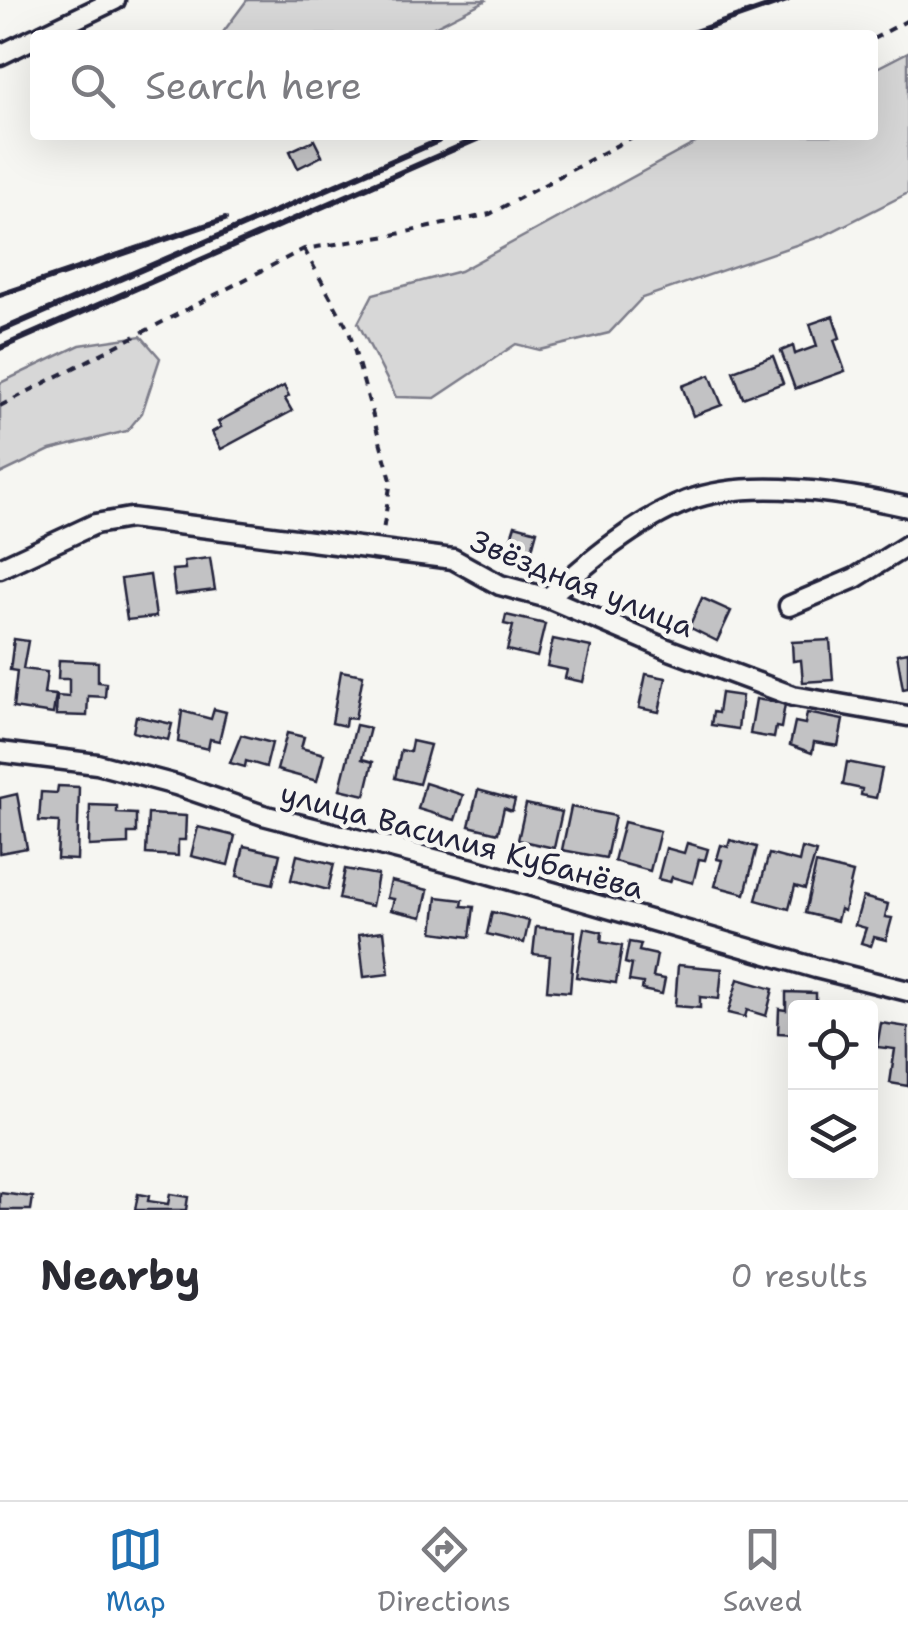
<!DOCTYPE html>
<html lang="en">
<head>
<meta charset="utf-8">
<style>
	body { margin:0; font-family:"Shantell Sans",sans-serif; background:#f7f7f7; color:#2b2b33 }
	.controls { position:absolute; right:30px; bottom:30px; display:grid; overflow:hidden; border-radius:10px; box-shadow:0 10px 40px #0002 }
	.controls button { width:90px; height:90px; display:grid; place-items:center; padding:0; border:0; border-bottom:2px solid #e1e1e2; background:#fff; color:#2b2b33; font:50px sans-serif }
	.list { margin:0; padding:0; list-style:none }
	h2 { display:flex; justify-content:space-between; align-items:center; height:130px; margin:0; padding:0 40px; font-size:42px }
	h2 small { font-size:32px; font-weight:400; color:#7c7c81 }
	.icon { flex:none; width:55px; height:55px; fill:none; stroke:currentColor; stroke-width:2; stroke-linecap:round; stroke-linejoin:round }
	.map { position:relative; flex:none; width:908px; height:1210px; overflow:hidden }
	.search { position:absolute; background:#fff; box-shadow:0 10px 40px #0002; left:30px; right:30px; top:30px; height:110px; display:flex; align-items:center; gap:25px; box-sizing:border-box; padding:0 35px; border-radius:10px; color:#7c7c81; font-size:38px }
	.sheet { height:290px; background:#fff }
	nav { display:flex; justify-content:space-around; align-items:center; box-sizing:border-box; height:140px; border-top:2px solid #e1e1e2; background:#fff; font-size:28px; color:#7c7c81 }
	nav a { display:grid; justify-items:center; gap:5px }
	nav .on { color:#1f6fb2 }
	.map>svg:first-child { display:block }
	.green { fill:#d7d7d7; stroke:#7c7c89; stroke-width:2.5 }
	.building { fill:#c2c2c4; stroke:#22223b; stroke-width:2.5 }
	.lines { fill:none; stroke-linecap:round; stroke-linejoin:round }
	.street-casing { stroke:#22223b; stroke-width:25 }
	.path { stroke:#22223b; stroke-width:4; stroke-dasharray:8 8; stroke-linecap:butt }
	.street { stroke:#f6f6f2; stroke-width:18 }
	.rail { stroke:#22223b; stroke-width:6 }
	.labels { text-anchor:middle; stroke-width:9; stroke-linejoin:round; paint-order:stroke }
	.street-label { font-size:30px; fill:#22223b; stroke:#f6f6f2 }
</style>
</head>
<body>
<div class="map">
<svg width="908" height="1210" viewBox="0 0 908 1210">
	<rect width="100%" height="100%" fill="#f6f6f2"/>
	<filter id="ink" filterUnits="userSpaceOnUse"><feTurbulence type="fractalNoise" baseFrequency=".01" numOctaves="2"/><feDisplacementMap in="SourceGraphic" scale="20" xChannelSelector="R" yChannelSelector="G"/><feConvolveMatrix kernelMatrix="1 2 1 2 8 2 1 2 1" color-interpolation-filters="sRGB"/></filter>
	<g filter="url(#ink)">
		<g class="green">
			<path d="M247,0H487L418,35H221Z"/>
			<path d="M908,52V193L825,235L642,298L609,333L540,350L516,344L435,398L396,397L358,323L373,294L460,271L710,135H873V70Z"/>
			<path d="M141,336L160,358L142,413L127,431L50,450L0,474V383L80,345Z"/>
		</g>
		<g class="building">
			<path d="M314,140L322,156L298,168L290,151Z"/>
			<path d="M833,316L840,338L834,340L845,371L795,389L781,351L793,346L795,354L817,346L810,324Z"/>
			<path d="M773,356L783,383L743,398L733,371Z"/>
			<path d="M710,375L722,405L693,416L682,386Z"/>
			<path d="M284,386L289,396L285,399L292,411L221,449L212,432L221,427L218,422Z"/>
			<path d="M515,525L537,531L528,564L505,557Z"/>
			<path d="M210,558L215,590L175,595L172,570L185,569L184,561Z"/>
			<path d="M150,575L156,617L127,620L121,579Z"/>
			<path d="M702,598L731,611L717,641L689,627Z"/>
			<path d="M506,615L545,624L537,657L507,650L513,626L504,624Z"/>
			<path d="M14,639L28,641L23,669L47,672L44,694L56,695L53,714L13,708L17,671L10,670Z"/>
			<path d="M553,639L591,647L583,682L565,678L567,670L547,666Z"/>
			<path d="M830,640L833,680L803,682L801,660L793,661L792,642Z"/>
			<path d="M908,652V688L903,689L897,654Z"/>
			<path d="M59,660L98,662V682L106,683L105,697L88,696L87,716L56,715L57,696L69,697V679H58Z"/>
			<path d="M341,671L363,675L355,719L346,718L345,726L332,723Z"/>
			<path d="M646,674L666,678L659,712L639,708Z"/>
			<path d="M721,693L742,696L738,729L711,725L713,712L718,713Z"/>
			<path d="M756,699L785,704L781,728L776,727L774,738L750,734Z"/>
			<path d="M214,709L226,712L219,741L210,739L208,749L178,742L182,711L211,719Z"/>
			<path d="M807,713L843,720L838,746L814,742L812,753L790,745L795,722L805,724Z"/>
			<path d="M136,716L172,724L168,740L133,732Z"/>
			<path d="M356,725L370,728L362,759L373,762L365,795L340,789Z"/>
			<path d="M287,733L304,737L301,748L324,754L317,781L277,770Z"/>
			<path d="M241,735L272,743L266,767L246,761L245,767L230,763Z"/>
			<path d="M412,741L430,745L419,784L395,778L401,750L410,752Z"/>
			<path d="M847,762L882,769L876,798L861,795L862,789L843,785Z"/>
			<path d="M425,783L463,795L455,820L418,809Z"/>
			<path d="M58,786L79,787L77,860L57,859L59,822L39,821L41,792L57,793Z"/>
			<path d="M478,790L515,800L512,811L504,808L498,833L469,826Z"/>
			<path d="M17,794L27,848L0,853V798Z"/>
			<path d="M526,804L562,812L554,848L518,840Z"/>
			<path d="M90,805L117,806V813L136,814V833H128V844L89,846Z"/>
			<path d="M571,807L615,816L606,858L562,850Z"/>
			<path d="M148,814L186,816L185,840H178V856L146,854Z"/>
			<path d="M624,822L660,831L650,871L614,861Z"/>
			<path d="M198,827L235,836L228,865L191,856Z"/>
			<path d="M730,840L757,847L745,894L715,886L722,860L717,859L721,845L728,847Z"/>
			<path d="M687,843L708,849L705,860L699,859L693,883L672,877L670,882L658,879L666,848L684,853Z"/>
			<path d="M244,846L280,854L273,884L237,876Z"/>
			<path d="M802,848L816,852L805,889L795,886L789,909L756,900L769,854L799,862Z"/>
			<path d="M297,855L334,864L328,890L291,880Z"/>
			<path d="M816,864L853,873L844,911L840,909L837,921L805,913Z"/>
			<path d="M345,869L378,875L372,906L339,899Z"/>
			<path d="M391,881L428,890L422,917L391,910L394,899L387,898Z"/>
			<path d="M437,897L463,900L462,906L474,907L470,937L433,932Z"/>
			<path d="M863,897L888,904L885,917L892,918L886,940L874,937L871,946L861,943L866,928L855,925Z"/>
			<path d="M492,912L529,921L524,943L487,934Z"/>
			<path d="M536,927L575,931L570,992L547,990L550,956L533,954Z"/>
			<path d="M584,928L602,932L601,942L622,946L616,983L576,977Z"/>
			<path d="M384,931L389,974L364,977L359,934Z"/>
			<path d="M629,942L641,944L639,951L657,955L653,977L665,979L662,994L642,990L643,983L629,981L632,965L625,963Z"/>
			<path d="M678,965L722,969L719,999L700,997V1008L675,1006Z"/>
			<path d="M738,979L773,989L766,1016L747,1010L745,1017L728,1013Z"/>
			<path d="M786,992L816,993V1008H796V1034L778,1033L779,1009L786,1010Z"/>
			<path d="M881,1023L908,1027V1086L890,1083L895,1049L877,1047Z"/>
			<path d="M0,1193L33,1197L31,1210H0Z"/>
			<path d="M138,1194L149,1196L148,1201L168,1204L170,1194L188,1197L186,1210H135Z"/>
		</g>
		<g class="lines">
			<g class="street-casing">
				<g id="street">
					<path d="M42,35L115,0"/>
					<path d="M0,55L35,38"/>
					<path d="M0,568L95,524L130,518L453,559L500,585L548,598L667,649L793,696L908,716"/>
					<path d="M548,598C588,562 636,521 687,501C749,477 845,493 908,507"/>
					<path d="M789,606L855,578L908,545"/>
					<path d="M0,752L97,764L176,785L263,815L469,868L816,968L908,991"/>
				</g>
			</g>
			<g class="path">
				<path d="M873,39L908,20"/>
				<path d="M304,249L349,331L391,480L383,531"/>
				<path d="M0,406L304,249L388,236L490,214L636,135"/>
			</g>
			<use href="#street" class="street"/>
			<g class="rail">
				<path d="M686,35L787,0"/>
				<path d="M0,295L225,219"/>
				<path d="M0,331L438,141"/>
				<path d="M0,348L486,135"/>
			</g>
		</g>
	</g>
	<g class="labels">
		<g class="street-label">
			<text transform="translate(582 584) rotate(22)" y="10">Звёздная улица</text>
			<text transform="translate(462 841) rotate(15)" y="10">улица Василия Кубанёва</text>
		</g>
	</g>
</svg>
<div class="controls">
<button><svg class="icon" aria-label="locate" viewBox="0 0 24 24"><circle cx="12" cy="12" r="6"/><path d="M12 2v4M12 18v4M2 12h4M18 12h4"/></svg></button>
<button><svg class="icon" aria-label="layers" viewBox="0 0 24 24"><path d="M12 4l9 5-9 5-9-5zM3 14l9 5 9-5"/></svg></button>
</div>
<div class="search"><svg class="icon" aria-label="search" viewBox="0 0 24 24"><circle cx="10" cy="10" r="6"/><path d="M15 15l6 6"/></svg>Search here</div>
</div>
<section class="sheet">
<h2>Nearby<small>0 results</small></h2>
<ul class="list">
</ul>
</section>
<nav>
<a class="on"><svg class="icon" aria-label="map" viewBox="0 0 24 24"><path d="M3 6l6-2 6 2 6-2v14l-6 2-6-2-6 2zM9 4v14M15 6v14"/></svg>Map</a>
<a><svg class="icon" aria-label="directions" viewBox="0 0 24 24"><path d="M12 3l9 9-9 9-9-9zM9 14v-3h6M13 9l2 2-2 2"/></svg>Directions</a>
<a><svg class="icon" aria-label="saved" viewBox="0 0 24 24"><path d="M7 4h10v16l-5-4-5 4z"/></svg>Saved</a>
</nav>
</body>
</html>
